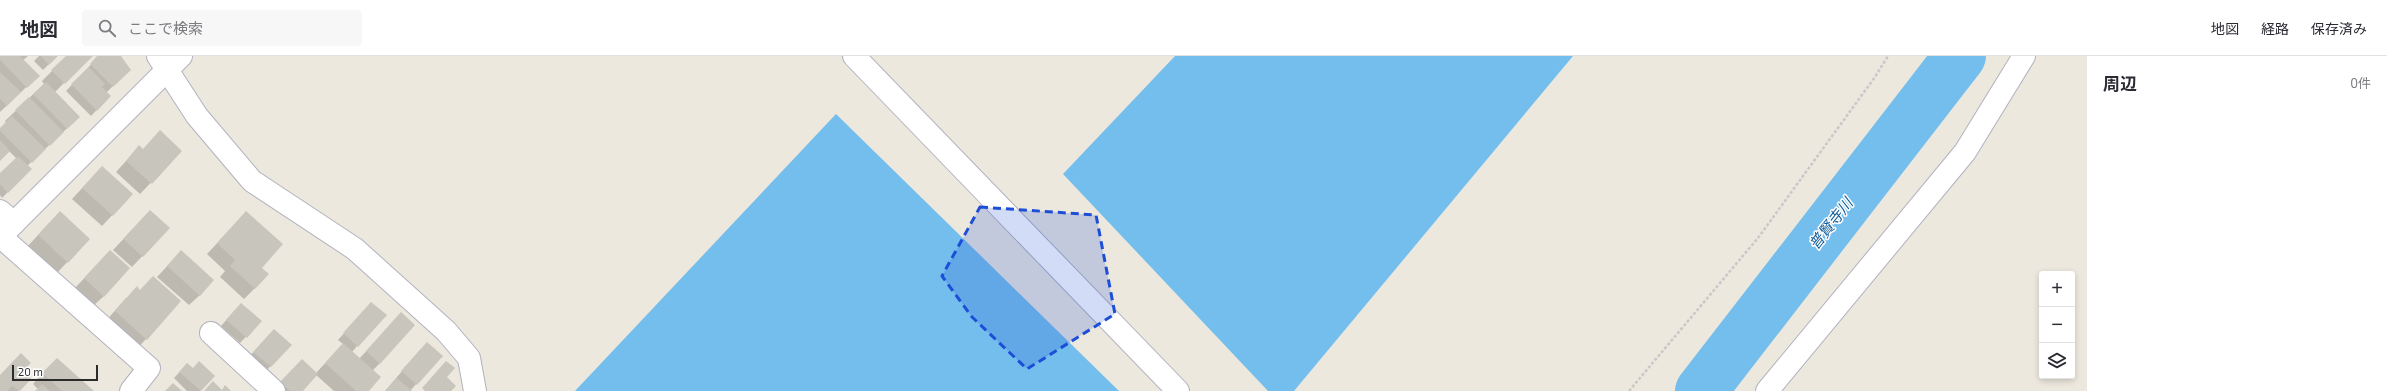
<!DOCTYPE html>
<html lang="ja">
<head>
<meta charset="utf-8">
<style>
	body { margin:0; font-family:"Exo 2","Noto Sans JP",sans-serif; background:#f7f7f7; color:#2b2b33 }
	.controls { position:absolute; right:12px; bottom:12px; display:grid; overflow:hidden; border-radius:4px; box-shadow:0 2px 6px #0003 }
	.controls button { width:36px; height:36px; display:grid; place-items:center; padding:0; border:0; border-bottom:1px solid #e1e1e2; background:#fff; color:#2b2b33; font:20px sans-serif }
	.scale { position:absolute; left:12px; bottom:10px; width:86px; box-sizing:border-box; padding-left:4px; border:2px solid #2b2b2b; border-top:0; font-size:11px; line-height:14px; white-space:nowrap; color:#2b2b2b; -webkit-text-stroke:3px #fff; paint-order:stroke }
	.list { margin:0; padding:0; list-style:none }
	h2 { display:flex; justify-content:space-between; align-items:center; height:52px; margin:0; padding:0 16px; font-size:17px }
	h2 small { font-size:13px; font-weight:400; color:#7c7c81 }
	.icon { flex:none; width:22px; height:22px; fill:none; stroke:currentColor; stroke-width:2; stroke-linecap:round; stroke-linejoin:round }
	.map { position:relative; flex:none; width:2087px; height:335px; overflow:hidden }
	header { display:flex; align-items:center; gap:24px; box-sizing:border-box; height:56px; padding:0 20px; background:#fff; border-bottom:1px solid #e1e1e2 }
	header strong { font-size:19px }
	nav { display:flex; gap:22px; margin-inline-start:auto; font-size:14px }
	.search { width:280px; height:36px; background:#f7f7f7; display:flex; align-items:center; gap:10px; box-sizing:border-box; padding:0 14px; border-radius:4px; color:#7c7c81; font-size:15px }
	main { display:flex }
	aside { flex:1; background:#fff }
	.map>svg:first-child { display:block }
	.water { fill:#73beec }
	.shadow { fill:#0003 }
	.lines { fill:none; stroke-linecap:round; stroke-linejoin:round }
	.river { stroke:#73beec; stroke-width:52 }
	.building { fill:#c8c5bd }
	.street-casing { stroke:#b1b2be; stroke-width:24 }
	.secondary-casing { stroke:#b1b2be; stroke-width:24 }
	.path { stroke:#c8c8c8; stroke-width:2.5; stroke-dasharray:3 2; stroke-linecap:butt }
	.street { stroke:#fff; stroke-width:22 }
	.secondary { stroke:#fff; stroke-width:22 }
	.marked { fill:#1d4ed8; fill-opacity:0.2; stroke:#1d4ed8; stroke-width:3; stroke-dasharray:8 5; stroke-linejoin:round }
	.labels { text-anchor:middle; stroke-width:3; stroke-linejoin:round; paint-order:stroke }
	.water-label { font-size:15px; font-style:italic; fill:#105b9a; stroke:#fff }
</style>
</head>
<body>
<header>
<strong>地図</strong>
<div class="search"><svg class="icon" aria-label="search" viewBox="0 0 24 24"><circle cx="10" cy="10" r="6"/><path d="M15 15l6 6"/></svg>ここで検索</div>
<nav><a>地図</a><a>経路</a><a>保存済み</a></nav>
</header>
<main>
<div class="map">
<svg width="2087" height="335" viewBox="0 0 2087 335">
	<rect width="100%" height="100%" fill="#ede8de"/>
	<g class="water">
		<path d="M1175,0H1573L1294,335H1268L1063,118Z"/>
		<path d="M836,58L1119,335H575Z"/>
	</g>
	<g class="shadow">
		<path d="M0,0H28L23,4L38,20L0,56Z"/>
		<path d="M39,0H57L43,14L34,5Z"/>
		<path d="M67,0H91L55,36L79,61L27,110L30,113L2,142L0,139V119L17,103L9,95L0,103V73L6,67L5,65L44,28L42,25Z"/>
		<path d="M99,0H119L129,14L106,37L110,40L91,60L66,35Z"/>
		<path d="M139,91L143,94L181,95L140,138L116,116Z"/>
		<path d="M102,111L132,138L102,170L72,143Z"/>
		<path d="M150,155L169,172L132,211L113,194Z"/>
		<path d="M49,167L89,183L57,217L28,190Z"/>
		<path d="M236,167L260,212L255,232L244,243L220,221L225,215L207,198Z"/>
		<path d="M110,195L104,240L93,250L74,233Z"/>
		<path d="M171,206L200,239L189,249L157,221Z"/>
		<path d="M140,235L180,245L136,294L105,266L126,242Z"/>
		<path d="M366,253L357,290L352,296L359,303L401,258L380,307L373,314L367,335H334L316,319L302,335H278L275,332L296,310L316,317L343,288L338,284Z"/>
		<path d="M235,254L260,266L240,287L221,270Z"/>
		<path d="M268,280L290,289L265,316L248,302Z"/>
		<path d="M421,293L441,300L410,335H385Z"/>
		<path d="M187,308L193,313L214,320L200,335H187L174,322Z"/>
		<path d="M46,313L92,335H36L38,333L33,328Z"/>
		<path d="M21,315L30,323L18,335H0V320Z"/>
	</g>
	<g class="lines">
		<path class="river" d="M1701,335L1960,0"/>
	</g>
	<g class="building">
		<path d="M0,0H20L40,20L27,32L0,4Z"/>
		<path d="M41,0H58L49,9Z"/>
		<path d="M66,0H93L65,28L51,14Z"/>
		<path d="M97,0H121L131,14L113,31L90,8Z"/>
		<path d="M89,11L105,28L102,31L111,40L97,55L71,28Z"/>
		<path d="M0,16L21,36L7,50L0,43Z"/>
		<path d="M46,26L80,61L67,73L33,38Z"/>
		<path d="M29,41L64,76L50,90L15,54Z"/>
		<path d="M12,60L46,93L32,107L0,75V72Z"/>
		<path d="M160,74L182,95L152,128L126,105L139,89L143,93Z"/>
		<path d="M0,84L10,95L0,105Z"/>
		<path d="M18,100L32,113L8,137L0,128V117Z"/>
		<path d="M102,110L133,138L113,160L82,132Z"/>
		<path d="M150,154L170,172L143,201L123,183Z"/>
		<path d="M60,155L90,183L68,207L38,179Z"/>
		<path d="M246,155L283,188L262,212L269,218L255,233L230,210L235,204L217,187Z"/>
		<path d="M110,194L130,212L104,241L84,222Z"/>
		<path d="M181,194L214,224L200,240L167,210Z"/>
		<path d="M153,220L181,245L147,284L115,255L137,230L140,234Z"/>
		<path d="M371,246L387,259L358,291L343,277Z"/>
		<path d="M241,247L262,265L247,282L226,264Z"/>
		<path d="M401,256L415,269L380,308L366,295Z"/>
		<path d="M274,273L292,289L271,311L253,296Z"/>
		<path d="M427,286L443,300L417,329L401,315Z"/>
		<path d="M343,287L381,321L369,335H356L325,307Z"/>
		<path d="M21,297L31,307L23,315L31,323L20,335L12,330L7,335H0V319Z"/>
		<path d="M57,302L94,335H62L42,317Z"/>
		<path d="M302,303L318,318L303,335H290L280,326Z"/>
		<path d="M199,305L215,320L201,335L179,316L187,307L193,312Z"/>
		<path d="M446,305L455,312L447,321L456,330L451,335H425L422,332Z"/>
		<path d="M397,322L412,335H385Z"/>
		<path d="M213,325L222,334L225,329L231,335H204Z"/>
		<path d="M173,327L182,335H165Z"/>
		<path d="M42,328L50,335H35Z"/>
	</g>
	<g class="lines">
		<g class="street-casing">
			<g id="street">
				<path d="M158,0L197,60L252,125L355,193L446,275L469,302L475,335"/>
				<path d="M854,0L1178,335"/>
				<path d="M0,155L14,167"/>
				<path d="M0,181L181,0"/>
				<path d="M1,181L149,312L131,335"/>
				<path d="M211,277L274,335"/>
			</g>
		</g>
		<g class="secondary-casing">
			<path id="secondary" d="M1767,335L1965,96L2024,0"/>
		</g>
		<path class="path" d="M1629,335L1758,182L1875,21L1888,0"/>
		<use href="#street" class="street"/>
		<use href="#secondary" class="secondary"/>
	</g>
	<path class="marked" d="M980,151L1096,159L1115,258L1027,313L972,261L942,220Z"/>
	<g class="labels">
		<g class="water-label">
			<text transform="translate(1831 168) rotate(-52)" y="5">普賢寺川</text>
		</g>
	</g>
</svg>
<div class="controls">
<button>+</button>
<button>−</button>
<button><svg class="icon" aria-label="layers" viewBox="0 0 24 24"><path d="M12 4l9 5-9 5-9-5zM3 14l9 5 9-5"/></svg></button>
</div>
<div class="scale">20 m</div>
</div>
<aside>
<h2>周辺<small>0件</small></h2>
<ul class="list">
</ul>
</aside>
</main>
</body>
</html>
